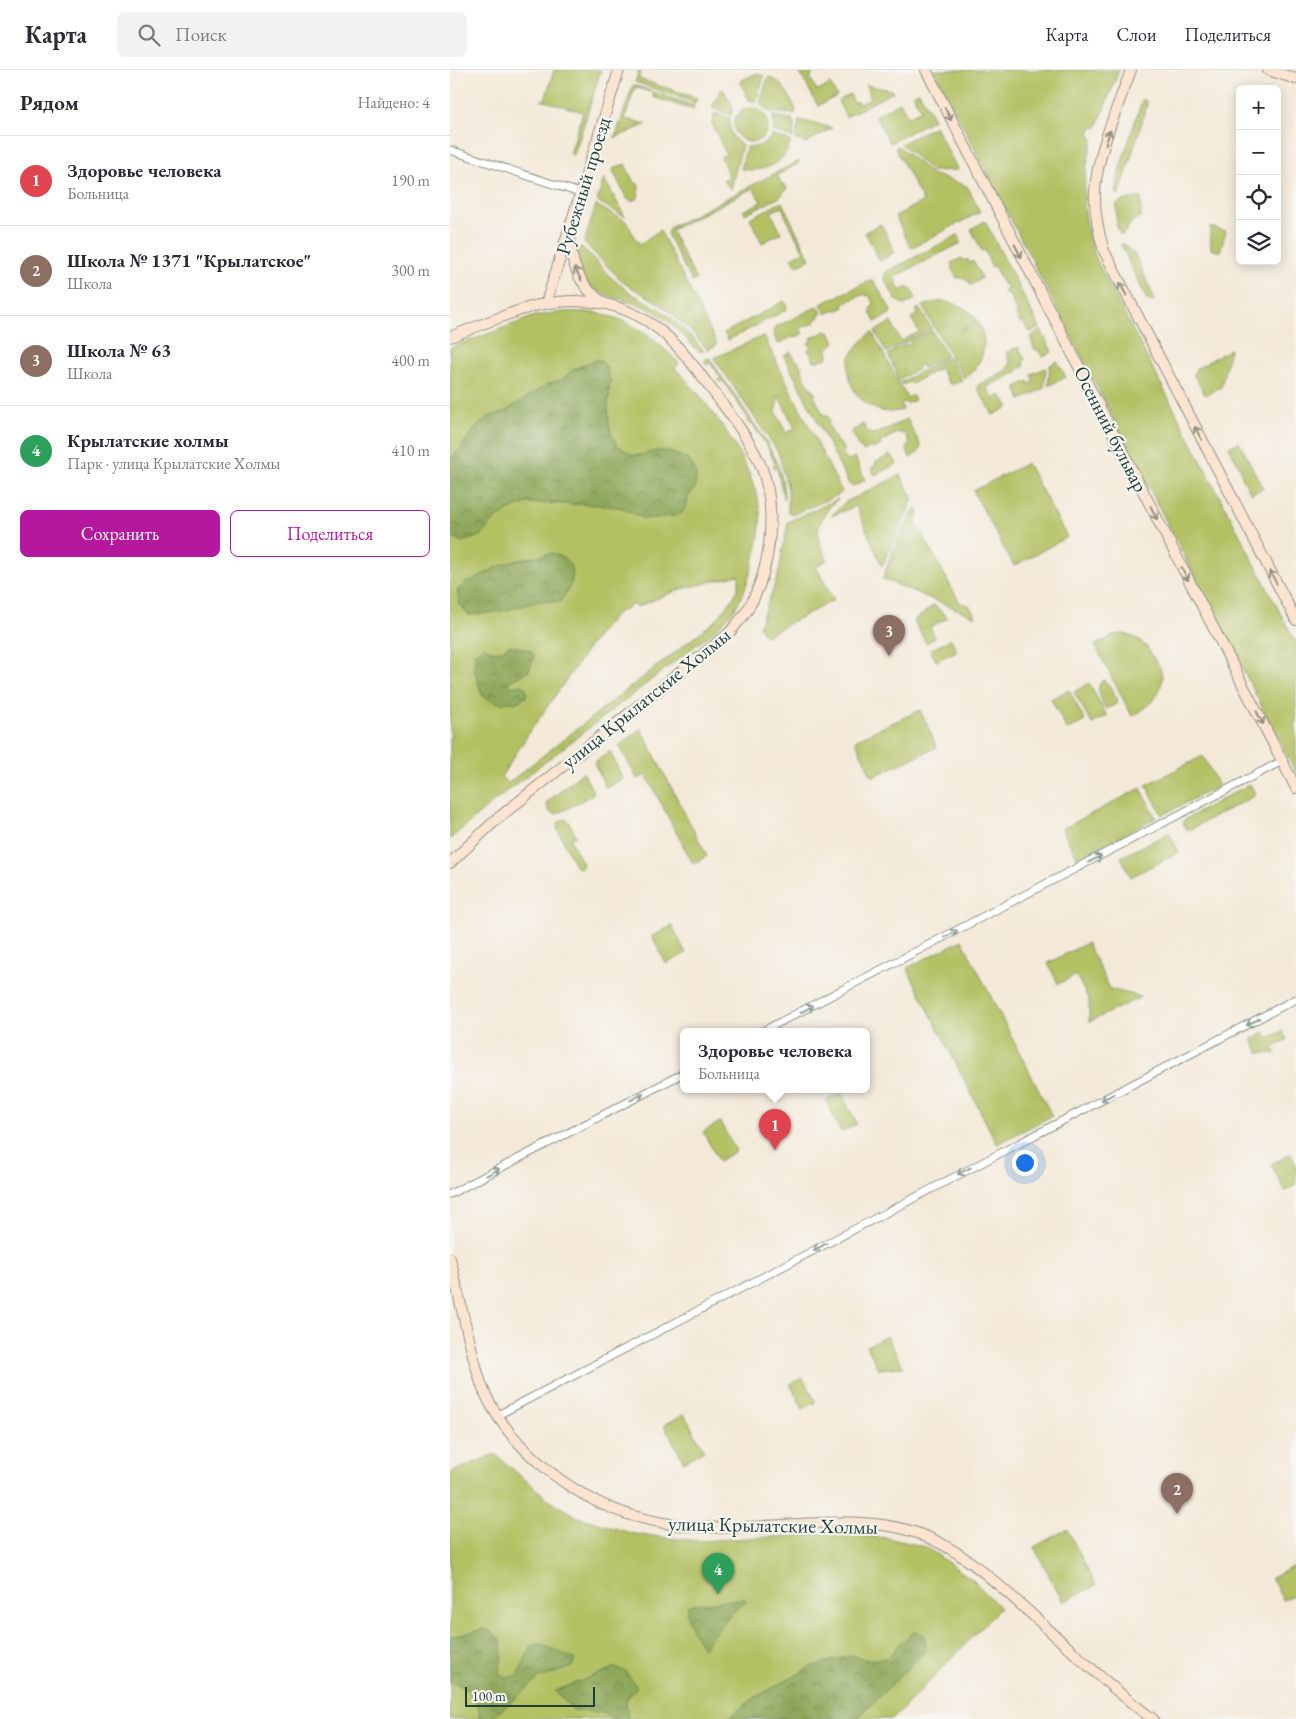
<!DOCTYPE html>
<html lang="ru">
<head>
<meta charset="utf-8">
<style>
	body { margin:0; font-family:"EB Garamond",serif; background:#f2f2f3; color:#2b2b33 }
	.controls { position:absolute; right:15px; top:15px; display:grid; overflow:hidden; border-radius:8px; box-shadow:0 2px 12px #0003 }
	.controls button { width:45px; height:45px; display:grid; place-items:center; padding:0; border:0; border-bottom:1px solid #e1e1e2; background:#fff; color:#2b2b33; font:25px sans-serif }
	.scale { position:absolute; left:15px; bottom:12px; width:130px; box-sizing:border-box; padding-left:5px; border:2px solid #1f3d34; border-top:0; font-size:14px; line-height:18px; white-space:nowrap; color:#1f3d34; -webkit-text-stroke:4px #f6f6f2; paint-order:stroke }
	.you { position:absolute; left:574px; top:1092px; width:18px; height:18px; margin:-12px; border:4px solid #fff; border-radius:50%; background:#1a73e8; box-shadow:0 0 0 8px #1a73e833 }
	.badge { display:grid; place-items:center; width:32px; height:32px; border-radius:50%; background:#b5179e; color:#fff; font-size:16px; font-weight:700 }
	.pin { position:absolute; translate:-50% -41px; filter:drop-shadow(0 1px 2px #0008) }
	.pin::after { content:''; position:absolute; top:26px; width:18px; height:15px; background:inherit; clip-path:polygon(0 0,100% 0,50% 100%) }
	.popup { position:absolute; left:230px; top:958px; width:190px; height:65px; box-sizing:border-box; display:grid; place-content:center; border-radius:8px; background:#fff; filter:drop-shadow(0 1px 4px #0005); font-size:16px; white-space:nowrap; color:#7c7c81 }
	.popup b { font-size:19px; color:#2b2b33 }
	.popup::after { content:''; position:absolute; left:50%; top:100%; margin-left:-10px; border:10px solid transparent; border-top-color:#fff }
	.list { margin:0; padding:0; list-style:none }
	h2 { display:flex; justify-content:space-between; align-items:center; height:65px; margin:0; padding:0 20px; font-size:21px }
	h2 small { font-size:16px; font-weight:400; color:#7c7c81 }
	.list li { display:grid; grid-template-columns:32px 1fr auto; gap:15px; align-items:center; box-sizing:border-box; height:90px; padding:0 20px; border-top:1px solid #e1e1e2 }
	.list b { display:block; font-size:19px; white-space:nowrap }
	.list p { margin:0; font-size:16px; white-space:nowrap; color:#7c7c81 }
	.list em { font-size:16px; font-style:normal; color:#7c7c81 }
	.actions { display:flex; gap:10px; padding:15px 20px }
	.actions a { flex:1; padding:11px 0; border:1px solid #b5179e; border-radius:8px; text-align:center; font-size:18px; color:#b5179e }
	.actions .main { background:#b5179e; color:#fff }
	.icon { flex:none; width:28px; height:28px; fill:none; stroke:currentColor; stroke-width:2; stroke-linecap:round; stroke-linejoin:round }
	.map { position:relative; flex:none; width:846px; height:1649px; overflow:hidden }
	header { display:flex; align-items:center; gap:30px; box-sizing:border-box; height:70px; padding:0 25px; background:#fff; border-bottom:1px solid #e1e1e2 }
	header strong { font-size:24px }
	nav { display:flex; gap:28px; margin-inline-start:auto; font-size:18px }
	.search { width:350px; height:45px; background:#f2f2f3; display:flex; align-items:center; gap:12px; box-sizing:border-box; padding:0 18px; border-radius:8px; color:#7c7c81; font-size:19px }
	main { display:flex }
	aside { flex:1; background:#fff }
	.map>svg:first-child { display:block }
	.green { fill:#b3c164; stroke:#697f4c; fill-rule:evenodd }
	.forest { fill:url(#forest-crowns); stroke:#567247 }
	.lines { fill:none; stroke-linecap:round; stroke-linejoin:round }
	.street-casing { stroke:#8a9386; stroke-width:9 }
	.secondary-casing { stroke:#8a9386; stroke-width:12 }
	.street { stroke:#fff; stroke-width:7 }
	.secondary { stroke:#fde4d1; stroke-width:10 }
	.oneway { stroke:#8e9082 }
	.oneway2 { stroke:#8f9e9a }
	.labels { text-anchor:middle; stroke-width:4.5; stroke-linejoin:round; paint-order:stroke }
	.street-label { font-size:20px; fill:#1f3d34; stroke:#f6f6f2 }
</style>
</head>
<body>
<header>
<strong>Карта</strong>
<div class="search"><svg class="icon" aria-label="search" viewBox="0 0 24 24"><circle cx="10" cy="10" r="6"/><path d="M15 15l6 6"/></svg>Поиск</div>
<nav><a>Карта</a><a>Слои</a><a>Поделиться</a></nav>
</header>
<main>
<aside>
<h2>Рядом<small>Найдено: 4</small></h2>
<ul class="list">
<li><span class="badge" style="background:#e0444e">1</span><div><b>Здоровье человека</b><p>Больница</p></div><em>190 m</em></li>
<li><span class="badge" style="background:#8d6e63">2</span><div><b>Школа № 1371 &quot;Крылатское&quot;</b><p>Школа</p></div><em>300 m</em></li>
<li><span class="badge" style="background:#8d6e63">3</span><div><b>Школа № 63</b><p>Школа</p></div><em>400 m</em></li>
<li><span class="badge" style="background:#2e9e5b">4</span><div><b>Крылатские холмы</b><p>Парк · улица Крылатские Холмы</p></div><em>410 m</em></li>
</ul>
<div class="actions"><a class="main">Сохранить</a><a>Поделиться</a></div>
</aside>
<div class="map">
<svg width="846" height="1649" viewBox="0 0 846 1649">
	<defs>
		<pattern id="forest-crowns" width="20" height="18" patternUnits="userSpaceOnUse" patternTransform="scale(1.25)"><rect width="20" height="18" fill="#8ea75a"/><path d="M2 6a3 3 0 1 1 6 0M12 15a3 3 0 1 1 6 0" fill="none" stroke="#73894b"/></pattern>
	</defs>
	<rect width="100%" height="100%" fill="#f6f6f2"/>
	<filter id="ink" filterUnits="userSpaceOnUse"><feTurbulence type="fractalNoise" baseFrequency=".02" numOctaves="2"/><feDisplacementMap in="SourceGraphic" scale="10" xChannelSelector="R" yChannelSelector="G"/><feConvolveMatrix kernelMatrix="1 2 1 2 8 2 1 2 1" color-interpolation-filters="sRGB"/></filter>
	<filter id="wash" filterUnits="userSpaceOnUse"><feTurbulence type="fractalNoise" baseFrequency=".0096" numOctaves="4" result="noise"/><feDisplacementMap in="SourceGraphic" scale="20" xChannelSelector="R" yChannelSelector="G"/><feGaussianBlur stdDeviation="1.12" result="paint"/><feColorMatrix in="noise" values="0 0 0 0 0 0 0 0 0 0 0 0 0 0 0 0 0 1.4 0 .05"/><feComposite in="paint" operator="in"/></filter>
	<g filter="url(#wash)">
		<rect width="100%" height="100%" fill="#f4e9d8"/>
		<g class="green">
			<path d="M104,0H151L124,85L120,84L133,42L91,30H95Z"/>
			<path d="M189,0H191L189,9L247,28L245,33L185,12Z"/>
			<path d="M364,0L361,2L362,6L360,7L366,19L370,20L380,14L387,26L368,36L349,1Z"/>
			<path d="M484,0H669L647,57L641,58L639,63L643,70C630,112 631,154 649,195L846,573V703Z"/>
			<path d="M305,4L314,6L306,32L299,30L290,11Z"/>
			<path d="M318,7C335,12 339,26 346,40L345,44L320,42L310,33Z"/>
			<path d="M183,15L244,36L243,40L203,27L204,23L185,17L175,49L197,54L165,68Z"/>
			<path d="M416,15L441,20L443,22L396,47L388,31L400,24L404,33L407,31L409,34L420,29L419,25L420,24Z"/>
			<path d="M273,19L283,37L281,45L262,38L271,20Z"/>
			<path d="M469,22L484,49L440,73L425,46L450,32L458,47L471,40L463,25Z"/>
			<path d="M692,30H695L697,32V35L671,120L668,125L666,123L669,101Z"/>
			<circle cx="301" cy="55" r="17"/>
			<path d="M265,43L280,48C278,60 282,69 292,75L281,119L273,110L279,107L271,87L276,84L262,53Z"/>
			<path d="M323,46L342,49L344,56L343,68L324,61Z"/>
			<path d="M349,50L382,58L356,73L346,70Z"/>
			<path d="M485,56L508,100L482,101L451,74Z"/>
			<path d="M322,65L341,71C335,94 314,103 291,99L296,77C308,78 316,74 322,65Z"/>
			<path d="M448,76L482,104L517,116L530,142L461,178L445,146L473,131L445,78Z"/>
			<path d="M349,91L348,94L327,105L332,115L334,114L337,118L330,127L295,144L293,141L311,132L303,118L221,160L246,210L242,212L217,164L219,158Z"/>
			<path d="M175,94L183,111L189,115L188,128L182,131L177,129L163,101L164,98Z"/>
			<path d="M154,108L175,147L147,131Z"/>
			<path d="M691,127V147C677,150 680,161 671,165C665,158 666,143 667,134L672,131Z"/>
			<path d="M332,132L360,189L347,196L342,188L354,182L347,168H346L342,158L341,159L332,137L321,142L331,163L312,173L300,148Z"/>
			<path d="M146,135L177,152L185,168L190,174L210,160L266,272V275L258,280L245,265L222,244L210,234L174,213L134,173Z"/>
			<path d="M535,151L590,258L581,262L578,261L573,251L570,253L566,244L568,243L558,223L556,224L554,220L558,218L556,214L554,215L544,196L541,197L535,180L532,181L521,159Z"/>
			<path d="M431,154L445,182L430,191L415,162Z"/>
			<path d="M760,157L776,161L770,182L761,179Z"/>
			<path d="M508,165L511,173L444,207L450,221L457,217L459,220L461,219L466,229L454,235L446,230L434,208L436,202Z"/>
			<path d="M673,173L685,185L704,227L703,232L697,230L672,177L671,175Z"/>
			<path d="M125,177L133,178L163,209L179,222L208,238L220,247L243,268L254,281H248C235,268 221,252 205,242C185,230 140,228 130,204C126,196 126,185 125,177Z"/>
			<path d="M512,188L514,191L518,189L519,193L523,191L532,208L521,215L514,208H507L501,198L503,197L501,193Z"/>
			<path d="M421,210L425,213L441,240L440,244L425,252L420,242L422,240L420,238L424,235L419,225L416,226L414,224L393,234L394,237L387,241L386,239L376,244L371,234Z"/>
			<path d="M334,231L337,236L336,240L278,270L274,263Z"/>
			<path d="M491,231C505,233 519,238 527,250L511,260V261L528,252C539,272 534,296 514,308L472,236Z"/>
			<path d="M368,236L372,243L368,245L369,247L365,250L366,252L350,258L353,264L344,268L342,267L328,274L323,264L324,258Z"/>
			<path d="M469,238L482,259L436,282L425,261L441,252L451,271L469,262L461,248L468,244L466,240Z"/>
			<path d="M111,242C123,242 135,241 147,243C181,249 206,270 229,293L225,298C259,332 303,392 310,441C312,459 306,480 302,497C293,528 287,541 263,562L42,733L0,769V278L85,246ZM289,505C291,523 277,536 266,550L58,713L51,707L79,663L144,570L166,544L184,534L187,537L228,520Z"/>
			<path d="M591,260L602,282L593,287L587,279L585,280L581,271L583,270L581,268L583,265Z"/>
			<path d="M376,261L378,263L380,262L385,272L377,279L378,287L367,292L366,290L364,291L358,279L361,278L358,273L362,271L361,268Z"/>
			<path d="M482,261L497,286L473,298L471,294L468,296L467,300L449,309L438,284L454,275H459L460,272Z"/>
			<path d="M422,262L457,328L463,325L465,330L456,334L455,332L451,333L453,340C445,342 435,343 426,339C406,332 392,306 401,285C406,277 415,268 422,262Z"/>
			<path d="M313,266L317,270L316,271L392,422L390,424L344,444L338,442V419L328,382L264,288ZM328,325L345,358L336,363L326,342Z"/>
			<path d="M565,278H569L575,290L573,292L575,296L567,300V302L537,317L543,329L551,325L559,337L543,345L528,319V315L555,301L559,296L560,293L556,283Z"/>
			<path d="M780,279L771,317L755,325L744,305L746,299Z"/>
			<path d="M341,282L346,291H348L352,298L351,299L360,318H362L366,325L364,326L374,346L377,345L380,352L378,354L388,374L390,373L394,381L392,382L397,391L405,387L415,410L403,416L399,414L334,286Z"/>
			<path d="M499,287L512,310L502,315L501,312L499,314L490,298L461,314L459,312L453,315L451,312Z"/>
			<path d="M259,288C271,306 284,324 296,342C314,369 335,395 334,430L327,398H324L323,395L325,394L318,377L302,353L300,355L297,351L299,349L273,311L270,312L268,310L271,308L260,293L256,295L255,290Z"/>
			<path d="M607,291L616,307L598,316L600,295Z"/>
			<path d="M596,298L594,318L571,330L566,317L578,311L579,314L584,312L581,304Z"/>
			<path d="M457,349L471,376L469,382L460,388L456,376L460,374L455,363L451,364L449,362L430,372L431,375L423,379L421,377L413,381L410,377L409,378L401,362L413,354L418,362L421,364L428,363Z"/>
			<path d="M789,372L813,418L801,424L792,407L791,400L779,377Z"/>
			<path d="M440,385L441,387H443L447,394L425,405L421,398L426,395L425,393Z"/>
			<path d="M577,393L617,467L564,496L523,421Z"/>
			<path d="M450,405L463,429L432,496L406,436L381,446L394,433Z"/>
			<path d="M388,429C377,439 364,455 369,471C371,477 375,483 377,490L366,497L384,530L315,566L309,556L328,506L338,452Z"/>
			<path d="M466,437L469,443L465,451L510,533L519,535L526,547L433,509C441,484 451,458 466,437Z"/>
			<path d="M484,535L498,548L480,557L485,568L476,573L464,551Z"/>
			<path d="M674,564C688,567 696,574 703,587C706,591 709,596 711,600C717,620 698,639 682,646L645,575L664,565Z"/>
			<path d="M501,569L507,581L486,591L480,580Z"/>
			<path d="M654,610L661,618L668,633L656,639C652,631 643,615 654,610Z"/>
			<path d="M639,613L657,646L642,654L624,622Z"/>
			<path d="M619,620L635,651L617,660L601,629Z"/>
			<path d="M470,640L487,677L422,707L405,670Z"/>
			<path d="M191,659L257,786L243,794L196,705L187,709L169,675Z"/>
			<path d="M160,681L173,709L156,718L144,693Z"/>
			<path d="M753,686L769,716L712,745L696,715Z"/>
			<path d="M133,702L144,724L107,744L100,742L96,733Z"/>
			<path d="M800,714L806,725L739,760L735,758L733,753L734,750Z"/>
			<path d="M691,718L706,748L628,789L612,759Z"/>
			<path d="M115,749L119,752L126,766L120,769L133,794L131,798L126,797L107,758L108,753Z"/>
			<path d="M719,763L729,782L681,807L671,787Z"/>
			<path d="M222,856L236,883L216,894L202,866Z"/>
			<path d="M512,870L602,1046L547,1074L457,898Z"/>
			<path d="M637,873L660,919L691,927L639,952V930L626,905L608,914L598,893Z"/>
			<path d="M832,961L837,970L823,977L826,983H809L802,969L814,962L818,968Z"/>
			<path d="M391,1023L407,1054L391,1062L376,1031Z"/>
			<path d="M270,1052L286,1081L269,1091L253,1062Z"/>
			<path d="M841,1084L846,1094V1115L835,1121L821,1094Z"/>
			<path d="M437,1266L453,1297L428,1299L417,1276Z"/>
			<path d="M353,1308L366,1332L353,1339L340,1314Z"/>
			<path d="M234,1344L254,1380L234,1392L214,1355Z"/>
			<path d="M45,1384L100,1431L128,1447L184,1464L248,1471L390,1463L437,1468L476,1477L523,1510L550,1538L443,1649H0V1403Z"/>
			<path d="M617,1459L646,1515L613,1532L584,1477Z"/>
			<path d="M846,1495V1524L833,1530L821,1508Z"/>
		</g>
		<g class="forest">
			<path d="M149,289L156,296L160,310L158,336L159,352L161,363L167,375L182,385H192L205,381H217L238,389L244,398L246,405L245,418L238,427L237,435L233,442L225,446L194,449L173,438L150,435L77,433L61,439L44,450L31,466L12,472L0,465V389L11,378L22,362L38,347L54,342L98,314L111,310L124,299Z"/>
			<path d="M103,483C107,485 115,488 117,491C129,505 119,519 110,532L90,531L53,541L19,545L10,534L7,521L16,512L29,507L47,497L64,491Z"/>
			<path d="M59,575L80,580L84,586L79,601L58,612L60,617L72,615L76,618L77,623L75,628L65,633C59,631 57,633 52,633C45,633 38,629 32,625L24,599L25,583L35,576C44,584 51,583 59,575Z"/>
			<path d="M294,1528L296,1532C278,1544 265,1562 253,1579C247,1567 233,1550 238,1536C244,1533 248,1534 254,1533C267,1532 281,1530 294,1528Z"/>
			<path d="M35,1559C59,1567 52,1584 49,1604L57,1608L66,1606L71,1599L82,1575L91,1574L125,1589L122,1597L89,1608L41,1649H29C32,1629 17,1617 0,1611V1567Z"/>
			<path d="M465,1562L474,1565L476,1574L475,1581L407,1649H277L304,1628L363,1596L403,1585L414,1590L438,1588L450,1573Z"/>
			<path d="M164,1598L175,1601L187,1617L176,1630L178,1649H161L154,1643L123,1640L105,1621Z"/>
		</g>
	</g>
	<g filter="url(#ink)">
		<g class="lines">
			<g class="street-casing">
				<g id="street">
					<path d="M0,80L130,123"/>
					<path d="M313,961L832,691"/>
					<path d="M0,1124L234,1003"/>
					<path d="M48,1345L846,929"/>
				</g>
			</g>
			<g class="secondary-casing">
				<g id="secondary">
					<path d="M476,0L846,718"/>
					<path d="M681,0C668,36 647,83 645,121C644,141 648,161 654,181L846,550"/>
					<path d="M818,0L846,9"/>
					<path d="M120,165C120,193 129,217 154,233"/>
					<path d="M96,233L169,0"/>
					<path d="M0,267C53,247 97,222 156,234C207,246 233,280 262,320C280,344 299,368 311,396C328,439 321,500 298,539C292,549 284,557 277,565L47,749L0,793"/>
					<path d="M0,1188C6,1213 11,1237 17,1261C22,1280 26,1300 33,1319C60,1381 130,1434 195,1449C227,1457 263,1459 296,1457C350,1455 415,1445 467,1463C510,1478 543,1510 577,1540C618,1577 658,1616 703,1649"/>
				</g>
			</g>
			<use href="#street" class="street"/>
			<use href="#secondary" class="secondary"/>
		</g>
		<defs><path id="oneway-shaft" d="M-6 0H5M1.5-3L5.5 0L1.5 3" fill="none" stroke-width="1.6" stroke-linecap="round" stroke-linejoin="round" transform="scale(1.25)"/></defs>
		<g class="oneway">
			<use href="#oneway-shaft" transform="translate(498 44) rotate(63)"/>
			<use href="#oneway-shaft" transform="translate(658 67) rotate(-72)"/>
			<use href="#oneway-shaft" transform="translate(568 181) rotate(63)"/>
			<use href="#oneway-shaft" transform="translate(128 204) rotate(-118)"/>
			<use href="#oneway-shaft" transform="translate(673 219) rotate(-118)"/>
			<use href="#oneway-shaft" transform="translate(748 363) rotate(-118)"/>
			<use href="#oneway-shaft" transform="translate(704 443) rotate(63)"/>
			<use href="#oneway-shaft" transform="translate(735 504) rotate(63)"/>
			<use href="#oneway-shaft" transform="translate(823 507) rotate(-118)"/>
			<use href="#oneway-shaft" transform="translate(810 648) rotate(63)"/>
		</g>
		<g class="oneway2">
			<use href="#oneway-shaft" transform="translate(645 789) rotate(-27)"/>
			<use href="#oneway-shaft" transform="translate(501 864) rotate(-28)"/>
			<use href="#oneway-shaft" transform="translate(357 939) rotate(-28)"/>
			<use href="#oneway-shaft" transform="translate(803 952) rotate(152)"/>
			<use href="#oneway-shaft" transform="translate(187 1027) rotate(-27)"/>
			<use href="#oneway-shaft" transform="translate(658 1027) rotate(153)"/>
			<use href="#oneway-shaft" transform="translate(514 1101) rotate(153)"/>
			<use href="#oneway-shaft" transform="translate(43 1102) rotate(-28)"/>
			<use href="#oneway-shaft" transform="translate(370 1177) rotate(151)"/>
		</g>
	</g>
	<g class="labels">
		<g class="street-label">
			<text transform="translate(133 116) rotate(-73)" y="7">Рубежный проезд</text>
			<text transform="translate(661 359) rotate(63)" y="7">Осенний бульвар</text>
			<text transform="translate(196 628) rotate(-39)" y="7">улица Крылатские Холмы</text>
			<text transform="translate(323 1455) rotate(1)" y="7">улица Крылатские Холмы</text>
		</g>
	</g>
</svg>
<div class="controls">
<button>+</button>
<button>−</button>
<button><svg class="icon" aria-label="locate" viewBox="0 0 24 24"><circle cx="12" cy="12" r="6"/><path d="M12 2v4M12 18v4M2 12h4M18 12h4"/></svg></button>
<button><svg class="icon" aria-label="layers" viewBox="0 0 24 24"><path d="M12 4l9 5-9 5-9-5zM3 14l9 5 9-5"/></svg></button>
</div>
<div class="scale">100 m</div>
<div class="you"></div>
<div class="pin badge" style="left:325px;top:1080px;background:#e0444e">1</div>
<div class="popup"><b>Здоровье человека</b>Больница</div>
<div class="pin badge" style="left:727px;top:1444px;background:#8d6e63">2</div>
<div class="pin badge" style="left:439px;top:586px;background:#8d6e63">3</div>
<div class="pin badge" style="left:268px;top:1524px;background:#2e9e5b">4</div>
</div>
</main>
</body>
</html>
